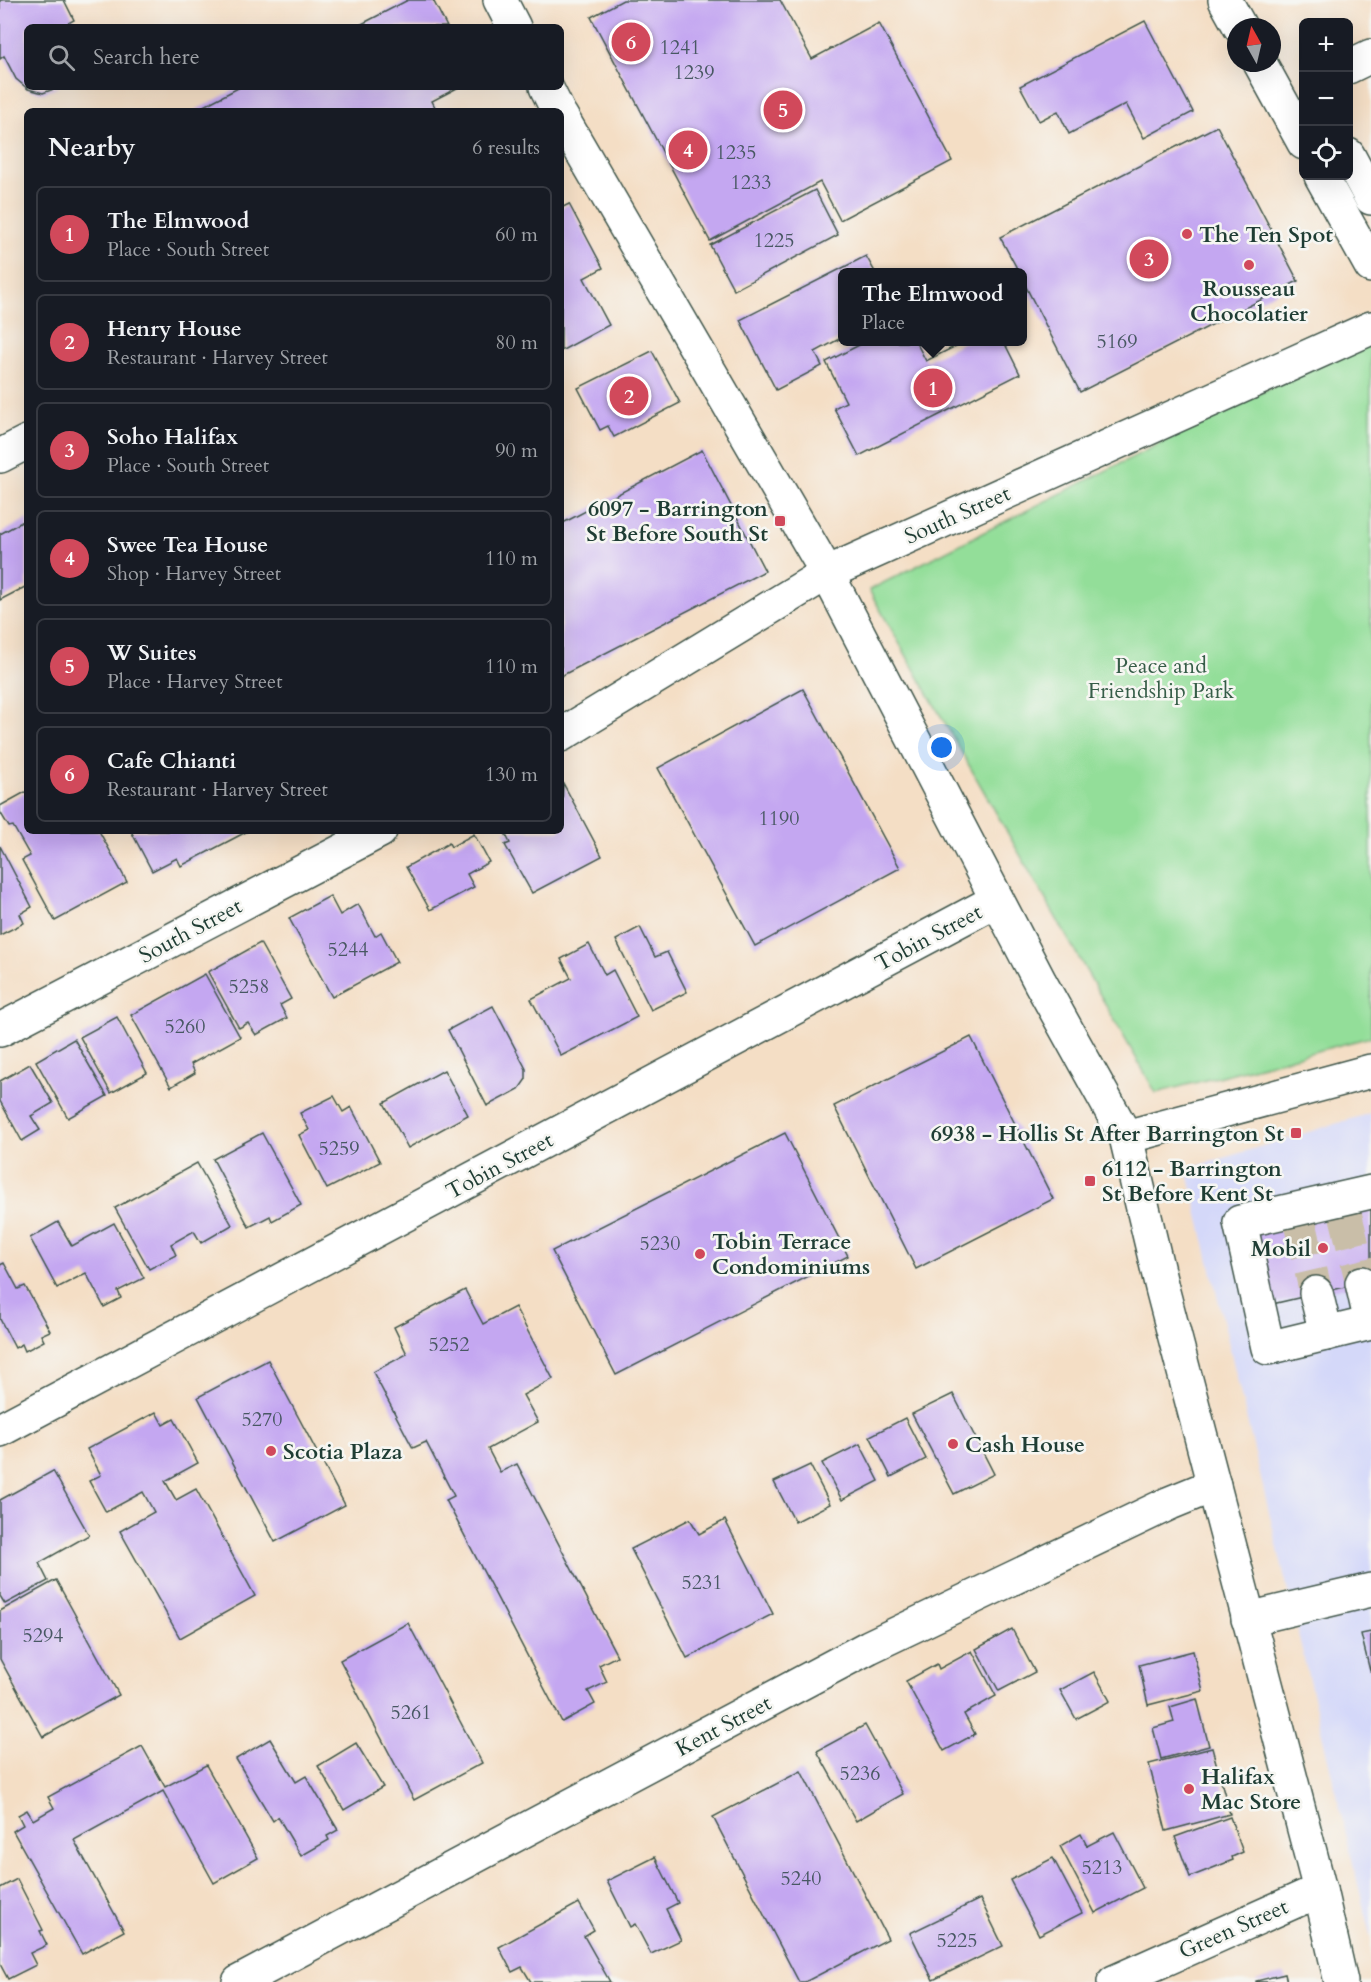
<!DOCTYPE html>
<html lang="en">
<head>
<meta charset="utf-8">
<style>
	body { margin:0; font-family:Cardo,serif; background:#242831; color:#f1f3f6 }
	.controls { position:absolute; right:18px; top:18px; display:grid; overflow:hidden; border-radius:9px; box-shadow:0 6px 24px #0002 }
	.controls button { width:54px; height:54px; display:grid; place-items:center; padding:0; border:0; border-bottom:2px solid #363941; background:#171b24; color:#f1f3f6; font:30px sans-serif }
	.compass { position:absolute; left:1227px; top:18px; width:54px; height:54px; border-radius:50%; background:#171b24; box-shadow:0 6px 24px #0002; rotate:352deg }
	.you { position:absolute; left:942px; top:748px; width:21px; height:21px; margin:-15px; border:4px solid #fff; border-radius:50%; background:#1a73e8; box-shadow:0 0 0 9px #1a73e833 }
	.badge { display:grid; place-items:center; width:39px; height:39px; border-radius:50%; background:#d1495b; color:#fff; font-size:20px; font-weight:700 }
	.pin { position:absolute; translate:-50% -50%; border:3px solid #fff; box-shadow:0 2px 6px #0006 }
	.popup { position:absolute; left:838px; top:268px; width:189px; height:78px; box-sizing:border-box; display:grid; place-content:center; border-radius:9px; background:#171b24; filter:drop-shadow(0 2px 4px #0005); font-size:20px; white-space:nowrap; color:#9ea1a6 }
	.popup b { font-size:22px; color:#f1f3f6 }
	.popup::after { content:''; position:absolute; left:50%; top:100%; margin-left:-12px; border:12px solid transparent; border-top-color:#171b24 }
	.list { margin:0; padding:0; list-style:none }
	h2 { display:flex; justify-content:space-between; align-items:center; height:78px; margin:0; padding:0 24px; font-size:26px }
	h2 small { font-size:20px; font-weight:400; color:#9ea1a6 }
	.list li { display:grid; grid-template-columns:39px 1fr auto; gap:18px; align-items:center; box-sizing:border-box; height:96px; margin:0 12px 12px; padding:0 12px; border:2px solid #363941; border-radius:9px }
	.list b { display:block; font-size:22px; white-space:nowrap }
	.list p { margin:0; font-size:20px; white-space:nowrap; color:#9ea1a6 }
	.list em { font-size:20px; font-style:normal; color:#9ea1a6 }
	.icon { flex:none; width:33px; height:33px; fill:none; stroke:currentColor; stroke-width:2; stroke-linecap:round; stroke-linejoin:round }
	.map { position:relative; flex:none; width:1371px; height:1982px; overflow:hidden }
	.search { position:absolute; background:#171b24; box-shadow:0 6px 24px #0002; left:24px; top:24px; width:540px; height:66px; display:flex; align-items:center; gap:15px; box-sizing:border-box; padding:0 21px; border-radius:9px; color:#9ea1a6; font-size:22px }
	.panel { position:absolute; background:#171b24; box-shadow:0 6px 24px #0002; left:24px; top:108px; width:540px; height:726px; border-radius:9px }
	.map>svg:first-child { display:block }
	.built { fill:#d4d8f9 }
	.green { fill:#93de99; stroke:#598e66; stroke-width:1.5 }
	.building { fill:#c4a7f1 }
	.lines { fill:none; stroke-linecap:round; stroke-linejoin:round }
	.minor-tunnel { stroke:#c9bea8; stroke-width:33; stroke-dasharray:33 16; stroke-linecap:butt }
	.minor-casing { stroke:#3f554a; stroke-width:36 }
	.major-casing { stroke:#3f554a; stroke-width:36 }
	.minor { stroke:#fff; stroke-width:33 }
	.major { stroke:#fff; stroke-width:33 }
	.poi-dot { fill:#d1495b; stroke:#f6f6f2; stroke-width:2 }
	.labels { text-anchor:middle; stroke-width:5; stroke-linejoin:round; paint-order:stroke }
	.number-label { font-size:20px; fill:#485863 }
	.poi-label { font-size:22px; font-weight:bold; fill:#1f3d34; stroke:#f6f6f2; text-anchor:start }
	.street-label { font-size:22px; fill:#1f3d34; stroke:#f6f6f2 }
	.park-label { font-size:22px; fill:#365d48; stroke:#f6f6f2 }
</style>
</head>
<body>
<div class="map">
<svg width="1371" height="1982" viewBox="0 0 1371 1982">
	<rect width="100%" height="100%" fill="#f6f6f2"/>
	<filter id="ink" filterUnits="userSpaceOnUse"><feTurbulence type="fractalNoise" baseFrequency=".0167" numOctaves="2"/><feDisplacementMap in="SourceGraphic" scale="12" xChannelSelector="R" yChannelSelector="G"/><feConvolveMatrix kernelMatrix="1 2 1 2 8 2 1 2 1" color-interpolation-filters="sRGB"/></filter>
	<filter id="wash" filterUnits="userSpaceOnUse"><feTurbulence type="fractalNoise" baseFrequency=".008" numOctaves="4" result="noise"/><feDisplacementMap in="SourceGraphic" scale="24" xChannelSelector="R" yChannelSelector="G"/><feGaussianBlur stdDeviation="1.35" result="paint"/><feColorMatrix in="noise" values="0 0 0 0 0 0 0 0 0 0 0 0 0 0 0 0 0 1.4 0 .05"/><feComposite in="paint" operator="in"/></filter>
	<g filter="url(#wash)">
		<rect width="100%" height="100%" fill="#f4dec5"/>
		<path class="built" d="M1371,1113V1939L1187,1169Z"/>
		<path class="green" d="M1371,337V1037L1156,1093L869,590Z"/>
		<g id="blocks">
			<g class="building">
				<path d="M0,0H64L74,20L61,27H27V87H59L43,93L28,89L16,79L4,56L0,59Z"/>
				<path d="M408,0H433L447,27H356Z"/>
				<path d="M623,0H780L812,59L879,23L952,161L840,220L820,182L710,241L591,17Z"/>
				<path d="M1145,21L1193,112L1144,138L1126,104L1069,134L1058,111L1039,121L1020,86Z"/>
				<path d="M240,87H459L432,101L437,111H194Z"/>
				<path d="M1217,126L1298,281L1080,392L1023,281V272H1019L1000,237Z"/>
				<path d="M815,190L838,235L734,290L710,245Z"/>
				<path d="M569,204L603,268L584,278L609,325L561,351V208Z"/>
				<path d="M866,256L875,272H843V337L815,352L822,366L776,390L740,320Z"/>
				<path d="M865,342H916L926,361L964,342H1004L1020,374L859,456L834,408L846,402L826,362Z"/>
				<path d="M652,351L680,403L614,437L608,426L600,430L578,388Z"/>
				<path d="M702,450L765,571L561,676V524Z"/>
				<path d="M27,519V586L0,600V534Z"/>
				<path d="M803,689L900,868L755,946L658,768Z"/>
				<path d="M563,783L602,856L532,893L505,845L510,843L504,831H561Z"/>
				<path d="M27,791V831H99L127,882L55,921L22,860L30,856L13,826L9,827L0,812V806Z"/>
				<path d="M131,831H248L181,866L177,858L152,871Z"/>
				<path d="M474,834L489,862L467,874L474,887L430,910L406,867L449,843L451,847Z"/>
				<path d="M0,846L32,907L20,914L24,923L0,935Z"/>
				<path d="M330,896L340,915L358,904L375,936L381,932L397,962L332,997L289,918Z"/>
				<path d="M640,927L655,957L667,952L687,992L651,1010L616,940Z"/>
				<path d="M260,943L291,999L280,1005L287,1018L256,1035L248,1023L239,1028L208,972Z"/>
				<path d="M589,944L605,975L613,970L637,1017L561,1056L531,999L571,978L561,959Z"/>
				<path d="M205,974L240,1037L191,1064L195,1073L171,1087L131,1015Z"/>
				<path d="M493,1006L526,1069V1079L519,1089L487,1106L448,1030Z"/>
				<path d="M117,1017L147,1073L111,1093L80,1037Z"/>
				<path d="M971,1037L1053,1199L916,1269L834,1106Z"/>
				<path d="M74,1039L107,1096L68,1118L36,1061Z"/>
				<path d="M30,1064L53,1103L31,1116L40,1130L22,1141L0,1101V1081Z"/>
				<path d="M444,1070L468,1115L408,1148L384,1103Z"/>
				<path d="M334,1096L343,1112L351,1107L380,1162L327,1189L299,1135L309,1130L300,1113Z"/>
				<path d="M262,1133L301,1205L272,1221L270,1216L249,1227L213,1159Z"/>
				<path d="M785,1133L848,1256L616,1375L552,1251Z"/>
				<path d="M197,1163L232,1225L201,1243L194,1231L171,1244L176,1255L149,1269L115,1208Z"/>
				<path d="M1371,1207V1281L1268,1305L1252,1234Z"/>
				<path d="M58,1222L72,1246L114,1223L144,1278L118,1291L121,1298L104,1307L86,1273L57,1288L30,1238Z"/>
				<path d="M4,1263L18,1289L25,1286L50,1331L41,1335L44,1341L25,1351L22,1344L15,1348L0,1319V1265Z"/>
				<path d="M465,1290L483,1324L515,1307L553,1379L523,1395L538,1422L488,1449L500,1472L517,1464L617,1656L599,1665L607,1682L588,1691L595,1704L562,1722L446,1500L454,1496L426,1442L413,1448L373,1372L407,1354L394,1327Z"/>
				<path d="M268,1360L345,1505L275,1542L198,1397Z"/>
				<path d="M953,1394L994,1474L954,1494L912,1414Z"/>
				<path d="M156,1412L163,1425L174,1419L198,1463L165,1481L176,1500L196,1489L255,1596L180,1638L120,1531L154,1512L143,1492L106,1512L89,1481L101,1475L87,1449Z"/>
				<path d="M905,1418L926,1459L891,1477L870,1436Z"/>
				<path d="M860,1444L879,1481L842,1500L822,1463Z"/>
				<path d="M810,1465L830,1504L795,1522L774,1482Z"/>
				<path d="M53,1471L89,1535L39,1563L48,1581L5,1604L0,1596V1500Z"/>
				<path d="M690,1519L699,1534L725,1520L773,1614L687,1658L631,1549Z"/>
				<path d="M56,1580L119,1695L43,1737L0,1659V1611Z"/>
				<path d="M408,1623L482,1763L414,1800L340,1660Z"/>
				<path d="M1012,1629L1035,1672L999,1691L976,1649Z"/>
				<path d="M1371,1632V1671H1370L1361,1634Z"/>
				<path d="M972,1651L996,1696L964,1714L975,1734L944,1751L906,1681L937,1664L939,1669Z"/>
				<path d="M1193,1651L1203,1691L1148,1705L1139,1665Z"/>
				<path d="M1094,1672L1110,1701L1076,1719L1060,1690Z"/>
				<path d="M1197,1699L1209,1746L1161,1759L1153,1728L1174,1722L1170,1707Z"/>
				<path d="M865,1725L903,1794L856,1821L817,1751Z"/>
				<path d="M270,1739L296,1782L306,1776L338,1830L327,1836L329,1840L301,1856L278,1817L273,1821L236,1759Z"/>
				<path d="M356,1743L383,1787L344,1810L318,1766Z"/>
				<path d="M142,1746L165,1787L206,1765L258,1858L214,1883L163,1791L74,1840L124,1931L82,1954L13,1831L23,1825L18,1815L27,1810L33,1820L54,1808L48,1797Z"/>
				<path d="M1212,1748L1230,1814L1166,1831L1149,1764Z"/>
				<path d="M801,1771L888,1939L805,1982H799L713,1817Z"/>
				<path d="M1230,1817L1243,1852L1232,1857L1233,1860L1190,1877L1175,1837Z"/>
				<path d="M1114,1832L1143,1888L1095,1913L1060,1846L1081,1834L1087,1846Z"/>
				<path d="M655,1857L678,1903L666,1909L681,1940L651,1954L635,1924L630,1927L607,1881Z"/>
				<path d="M1053,1858L1082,1913L1039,1935L1010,1880Z"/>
				<path d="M17,1879L43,1930L40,1931L47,1945L30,1953L36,1965L8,1979L0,1964V1888Z"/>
				<path d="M980,1899L1003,1946L933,1980L910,1933Z"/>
				<path d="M579,1903L594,1930L584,1936L610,1982H531L522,1967L512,1972L499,1947Z"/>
				<path d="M1285,1974L1287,1982H1256V1981Z"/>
			</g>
		</g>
	</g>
	<g filter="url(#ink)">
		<use href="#blocks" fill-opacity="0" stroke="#3f554a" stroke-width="1.5"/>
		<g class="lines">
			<g class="minor-tunnel">
				<path d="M1345,1213L1362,1283"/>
				<path d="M1300,1223L1316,1293"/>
			</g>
			<g class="minor-casing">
				<g id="minor">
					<path d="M1225,0L1240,27"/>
					<path d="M1260,63L1304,143"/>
					<path d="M1348,67L1371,56"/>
					<path d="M1348,155L1371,198"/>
					<path d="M1321,176L1371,266"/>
					<path d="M0,456L27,442"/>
					<path d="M1126,1137L1371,1071"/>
					<path d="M1371,1192L1240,1222L1268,1348L1371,1323"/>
					<path d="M1362,1283L1371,1323"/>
					<path d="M1316,1293L1326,1334"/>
					<path d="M0,1430L997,900"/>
					<path d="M1248,1619L1371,1590"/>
					<path d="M239,1982L869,1647L1170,1503L1214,1485"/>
					<path d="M1114,1982L1320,1890"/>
					<path d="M1341,1982L1320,1890L1162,1288L1126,1137L1040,982L827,573L1371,328"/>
				</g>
			</g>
			<g class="major-casing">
				<g id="major">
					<path d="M500,0L514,27"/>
					<path d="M546,87L558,111"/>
					<path d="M561,116L827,573L561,735"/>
					<path d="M0,1030L380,831"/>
				</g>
			</g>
			<use href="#minor" class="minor"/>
			<use href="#major" class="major"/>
		</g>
	</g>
	<g class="poi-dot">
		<circle cx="1187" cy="234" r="6"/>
		<circle cx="1249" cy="265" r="6"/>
		<rect x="774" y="515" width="12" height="12" rx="3"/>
		<rect x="1290" y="1127" width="12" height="12" rx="3"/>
		<rect x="1084" y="1175" width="12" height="12" rx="3"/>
		<circle cx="1323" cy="1248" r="6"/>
		<circle cx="700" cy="1254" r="6"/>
		<circle cx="953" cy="1444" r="6"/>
		<circle cx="271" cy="1451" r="6"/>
		<circle cx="1189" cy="1789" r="6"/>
	</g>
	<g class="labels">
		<g class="number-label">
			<text x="680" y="54">1241</text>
			<text x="694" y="79">1239</text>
			<text x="736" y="159">1235</text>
			<text x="751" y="189">1233</text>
			<text x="774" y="247">1225</text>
			<text x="1117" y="348">5169</text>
			<text x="779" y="825">1190</text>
			<text x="348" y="956">5244</text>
			<text x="249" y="993">5258</text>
			<text x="185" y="1033">5260</text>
			<text x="339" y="1155">5259</text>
			<text x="660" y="1250">5230</text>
			<text x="449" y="1351">5252</text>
			<text x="262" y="1426">5270</text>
			<text x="702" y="1589">5231</text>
			<text x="43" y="1642">5294</text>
			<text x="411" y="1719">5261</text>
			<text x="860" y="1780">5236</text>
			<text x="1102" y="1874">5213</text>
			<text x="801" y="1885">5240</text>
			<text x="957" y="1947">5225</text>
		</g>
		<g class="poi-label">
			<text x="1199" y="242">The Ten Spot</text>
			<text x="1249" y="296" text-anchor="middle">Rousseau<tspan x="1249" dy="25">Chocolatier</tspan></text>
			<text x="768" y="516" text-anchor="end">6097 - Barrington<tspan x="768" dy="25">St Before South St</tspan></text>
			<text x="1284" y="1141" text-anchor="end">6938 - Hollis St After Barrington St</text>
			<text x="1102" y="1176">6112 - Barrington<tspan x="1102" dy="25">St Before Kent St</tspan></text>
			<text x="712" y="1249">Tobin Terrace<tspan x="712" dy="25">Condominiums</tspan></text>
			<text x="1311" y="1256" text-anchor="end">Mobil</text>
			<text x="965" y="1452">Cash House</text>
			<text x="283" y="1459">Scotia Plaza</text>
			<text x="1201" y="1784">Halifax<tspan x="1201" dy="25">Mac Store</tspan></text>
		</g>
		<g class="street-label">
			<text transform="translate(957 514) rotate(-24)" y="8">South Street</text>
			<text transform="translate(190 930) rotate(-28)" y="8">South Street</text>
			<text transform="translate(928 937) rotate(-28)" y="8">Tobin Street</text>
			<text transform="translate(499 1165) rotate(-28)" y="8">Tobin Street</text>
			<text transform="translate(723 1725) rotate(-28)" y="8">Kent Street</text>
			<text transform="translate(1233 1928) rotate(-24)" y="8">Green Street</text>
		</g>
		<g class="park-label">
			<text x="1161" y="673">Peace and<tspan x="1161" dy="25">Friendship Park</tspan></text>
		</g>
	</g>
</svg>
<div class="controls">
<button>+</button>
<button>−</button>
<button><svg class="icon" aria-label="locate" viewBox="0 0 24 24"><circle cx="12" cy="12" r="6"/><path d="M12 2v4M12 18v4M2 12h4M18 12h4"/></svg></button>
</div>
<svg class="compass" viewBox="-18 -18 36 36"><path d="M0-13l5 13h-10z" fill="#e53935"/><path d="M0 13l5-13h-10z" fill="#9ea1a6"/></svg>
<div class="you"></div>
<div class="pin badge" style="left:933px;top:388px">1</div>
<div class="popup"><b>The Elmwood</b>Place</div>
<div class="pin badge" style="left:629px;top:396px">2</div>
<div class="pin badge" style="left:1149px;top:259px">3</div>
<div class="pin badge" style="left:688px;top:150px">4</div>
<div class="pin badge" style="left:783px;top:110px">5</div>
<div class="pin badge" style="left:631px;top:42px">6</div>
<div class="search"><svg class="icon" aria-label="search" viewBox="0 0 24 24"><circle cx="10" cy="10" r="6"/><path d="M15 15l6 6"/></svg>Search here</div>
<section class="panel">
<h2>Nearby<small>6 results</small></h2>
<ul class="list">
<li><span class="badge">1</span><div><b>The Elmwood</b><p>Place · South Street</p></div><em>60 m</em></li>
<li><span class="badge">2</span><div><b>Henry House</b><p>Restaurant · Harvey Street</p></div><em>80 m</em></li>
<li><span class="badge">3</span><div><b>Soho Halifax</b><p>Place · South Street</p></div><em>90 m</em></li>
<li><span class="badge">4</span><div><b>Swee Tea House</b><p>Shop · Harvey Street</p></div><em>110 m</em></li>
<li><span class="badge">5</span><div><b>W Suites</b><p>Place · Harvey Street</p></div><em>110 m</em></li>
<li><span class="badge">6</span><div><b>Cafe Chianti</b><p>Restaurant · Harvey Street</p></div><em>130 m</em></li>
</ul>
</section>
</div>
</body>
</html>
